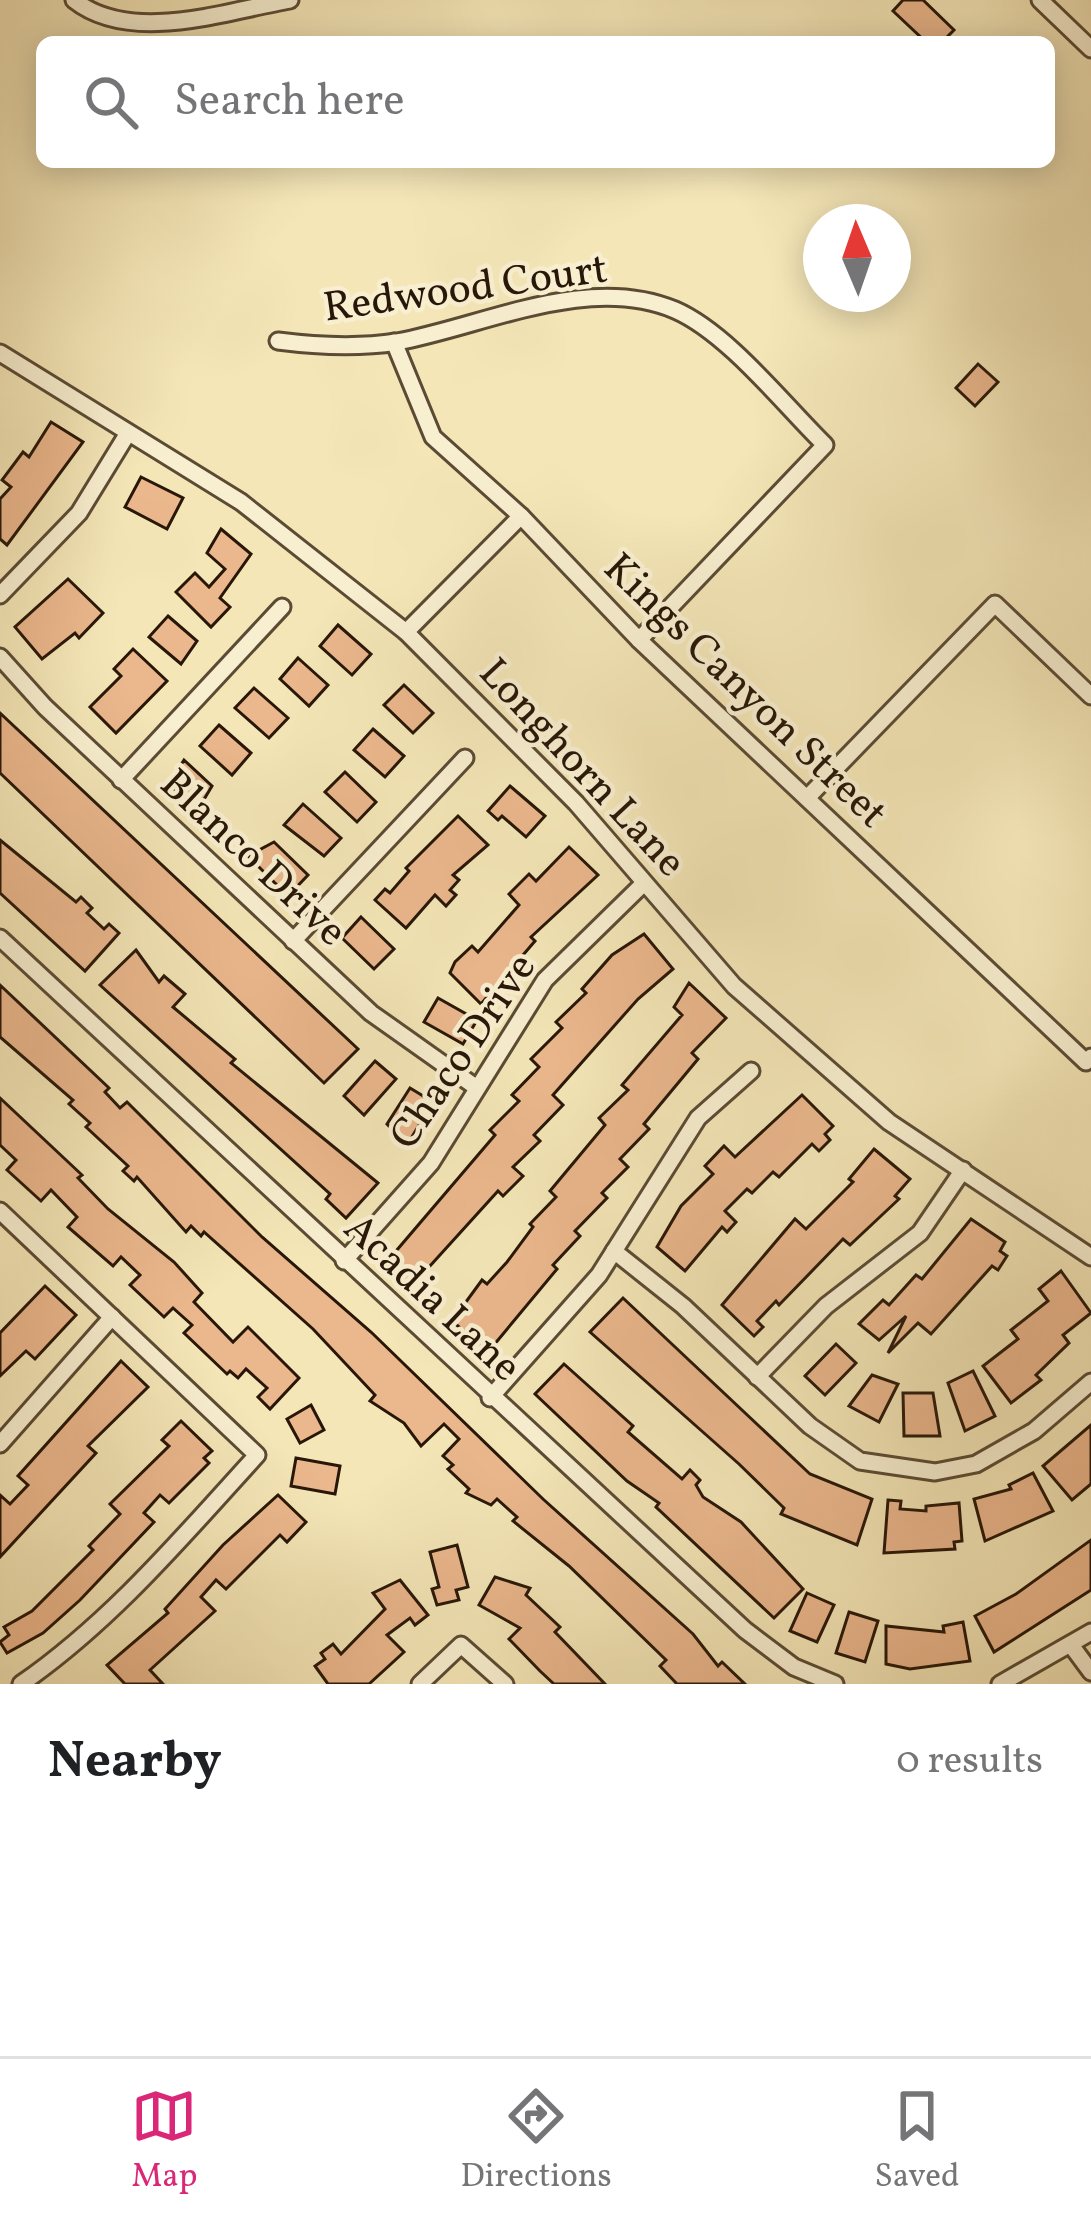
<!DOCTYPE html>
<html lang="en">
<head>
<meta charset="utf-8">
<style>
	body { margin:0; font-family:Vollkorn,serif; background:#f2f2f2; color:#202124 }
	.compass { position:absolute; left:803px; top:204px; width:108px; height:108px; border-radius:50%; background:#fff; box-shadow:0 6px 30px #0003; rotate:358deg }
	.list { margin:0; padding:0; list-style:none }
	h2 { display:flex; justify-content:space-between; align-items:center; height:156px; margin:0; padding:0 48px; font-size:51px }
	h2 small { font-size:39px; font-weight:400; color:#757577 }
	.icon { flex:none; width:66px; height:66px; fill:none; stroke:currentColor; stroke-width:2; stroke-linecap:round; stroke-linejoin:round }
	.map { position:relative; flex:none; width:1091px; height:1684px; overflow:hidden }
	.search { position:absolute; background:#fff; box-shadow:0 6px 30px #0003; left:36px; right:36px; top:36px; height:132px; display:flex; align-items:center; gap:30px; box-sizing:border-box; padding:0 42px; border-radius:18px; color:#757577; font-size:45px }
	.sheet { height:372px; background:#fff }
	nav { display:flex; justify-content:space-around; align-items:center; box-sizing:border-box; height:168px; border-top:3px solid #e0e0e0; background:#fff; font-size:33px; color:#757577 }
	nav a { display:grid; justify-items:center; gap:6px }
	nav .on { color:#db2777 }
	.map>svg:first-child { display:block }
	.building { fill:#ebb78d; stroke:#281708; stroke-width:3 }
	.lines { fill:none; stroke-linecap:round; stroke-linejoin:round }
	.street-casing { stroke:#5b4b34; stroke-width:21 }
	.street { stroke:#f8efd0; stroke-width:15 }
	.labels { text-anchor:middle; stroke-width:9; stroke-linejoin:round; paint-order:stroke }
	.street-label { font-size:42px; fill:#281708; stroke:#f8efd0 }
</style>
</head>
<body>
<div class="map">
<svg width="1091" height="1684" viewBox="0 0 1091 1684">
	<rect width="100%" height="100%" fill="#f4e6b7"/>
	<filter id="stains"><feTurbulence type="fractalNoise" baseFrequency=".00167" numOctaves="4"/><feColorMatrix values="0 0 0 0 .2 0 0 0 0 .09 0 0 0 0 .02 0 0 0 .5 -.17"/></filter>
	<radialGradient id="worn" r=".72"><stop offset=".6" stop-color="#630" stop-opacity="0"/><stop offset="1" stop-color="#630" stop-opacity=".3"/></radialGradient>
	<g class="building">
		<path d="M903,0H923L954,30L942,42H926L893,11Z"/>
		<path d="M978,364L998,382L975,406L956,388Z"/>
		<path d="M51,422L83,442L7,545L0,539V499L11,487L2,480L23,452L29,457Z"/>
		<path d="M141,477L183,498L167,529L125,507Z"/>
		<path d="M221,529L251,554L220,598L230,607L211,627L176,592L195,573L209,587L225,569L207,553Z"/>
		<path d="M68,579L103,613L79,638L75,633L42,659L15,627Z"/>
		<path d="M168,616L197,641L181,664L149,637Z"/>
		<path d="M338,625L371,654L352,675L320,646Z"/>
		<path d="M133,649L167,681L116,733L90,707L121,676L114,669Z"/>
		<path d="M298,658L328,685L309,706L280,679Z"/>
		<path d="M404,685L433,713L413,733L384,705Z"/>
		<path d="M254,688L288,718L269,738L235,708Z"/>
		<path d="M0,713L358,1049L324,1083L0,773Z"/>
		<path d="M219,725L251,753L232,775L200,746Z"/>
		<path d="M373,729L404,756L385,777L354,750Z"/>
		<path d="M184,760L212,786L197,811L169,784Z"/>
		<path d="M345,772L376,802L357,822L325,792Z"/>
		<path d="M510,786L545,816L526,837L502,816L498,820L488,811Z"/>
		<path d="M303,804L341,838L324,856L284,825Z"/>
		<path d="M458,816L488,845L453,875L459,880L450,890L456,895L446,906L435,895L406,928L375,900L385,889L390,893L409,871L406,868Z"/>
		<path d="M0,840L76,902L81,897L92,908L87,913L104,929L109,924L119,933L85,971L0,893Z"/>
		<path d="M274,842L308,875L288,896L248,856Z"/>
		<path d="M569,847L598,875L531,937L535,941L481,1004L450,973L455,962L472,946L478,952L519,905L509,894L529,874L536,881Z"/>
		<path d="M361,917L394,949L374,969L342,938Z"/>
		<path d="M644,934L673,969L638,999L553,1095L563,1105L534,1135L540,1141L513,1167L523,1176L503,1196L498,1191L410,1288L385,1264L495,1135L490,1130L519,1101L512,1095L539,1067L531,1059L562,1028L556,1022L586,993L582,989L612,955Z"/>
		<path d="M136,950L159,982L164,976L185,994L173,1007L235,1059L231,1063L378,1183L346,1218L326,1199L330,1194L100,985Z"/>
		<path d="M689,983L726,1018L692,1053L698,1059L644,1124L649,1129L620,1159L628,1167L602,1193L607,1198L575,1231L580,1236L553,1265L557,1269L488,1352L452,1321L482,1280L487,1284L507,1262L533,1227L530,1224L556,1197L550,1191L605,1125L599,1118L628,1090L622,1085L682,1015L674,1007Z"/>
		<path d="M0,985L109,1088L105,1092L120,1108L127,1102L262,1237L371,1332L543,1499L693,1634L718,1666L722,1662L745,1684H677L660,1666L666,1660L569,1566L513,1521L517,1517L497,1499L491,1505L466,1493L469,1489L448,1469L453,1465L443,1456L459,1439L444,1424L421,1446L404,1423L370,1401L375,1395L313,1329L204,1232L201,1236L191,1226L186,1232L137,1177L134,1181L123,1171L128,1166L86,1127L90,1123L69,1104L73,1100L0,1037Z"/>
		<path d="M438,998L477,1020L463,1044L424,1022Z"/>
		<path d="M375,1061L396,1079L364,1115L344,1096Z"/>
		<path d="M410,1088L433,1102L407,1145L387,1124Z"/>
		<path d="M802,1095L833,1126L825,1134L830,1140L819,1151L812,1144L779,1177L773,1172L752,1193L747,1189L725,1211L736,1222L727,1232L722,1227L685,1271L657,1247L681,1206L713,1174L705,1166L724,1146L735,1157Z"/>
		<path d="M0,1098L82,1175L78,1178L108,1209L174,1262L202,1293L194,1302L233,1342L248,1327L299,1378L270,1409L258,1397L267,1388L246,1369L238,1378L230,1371L227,1374L184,1333L192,1325L173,1308L164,1317L130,1285L140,1275L121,1257L113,1266L68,1227L77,1217L51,1190L41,1201L7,1170L16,1160L0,1145Z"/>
		<path d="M874,1149L910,1179L895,1196L899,1199L850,1245L843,1239L779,1305L776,1301L757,1321L763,1327L754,1336L722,1305L795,1219L806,1229L853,1182L849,1179Z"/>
		<path d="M971,1219L1005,1242L1000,1251L1007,1256L998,1270L992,1266L931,1334L918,1323L888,1353L906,1316L879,1340L859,1324L883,1300L889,1305L916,1275L922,1279Z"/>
		<path d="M1061,1271L1091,1313L1063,1335L1069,1343L1036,1375L1041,1380L1011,1403L983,1366L1018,1339L1011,1330L1048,1301L1039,1289Z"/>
		<path d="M45,1286L76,1315L35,1359L26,1351L0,1376V1333Z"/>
		<path d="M623,1298L810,1474L872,1499L857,1545L781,1514L784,1508L739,1464L590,1332Z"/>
		<path d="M836,1344L856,1363L825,1395L805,1376Z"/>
		<path d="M121,1361L148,1387L88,1446L96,1453L0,1557V1495L10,1504L28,1485L18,1476Z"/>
		<path d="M564,1364L633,1426L628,1432L682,1479L690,1470L700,1480L696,1485L703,1497L741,1522L803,1589L774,1618L656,1507L659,1503L627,1481L535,1394Z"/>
		<path d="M973,1371L995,1416L965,1431L948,1383Z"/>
		<path d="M872,1375L898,1384L879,1422L849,1406Z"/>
		<path d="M903,1393H933L940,1436H904Z"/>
		<path d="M311,1405L324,1430L300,1443L287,1419Z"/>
		<path d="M181,1421L212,1451L204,1458L209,1463L169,1503L160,1495L144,1513L154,1522L80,1600L43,1633L7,1653L0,1642L9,1635L4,1627L32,1611L93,1550L89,1546L120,1514L110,1504L169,1446L162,1440Z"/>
		<path d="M1091,1425V1484L1072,1500L1043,1466Z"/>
		<path d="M296,1458L340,1466L335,1494L291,1486Z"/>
		<path d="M1033,1473L1053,1511L985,1541L974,1499L1011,1489L1009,1485Z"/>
		<path d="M278,1495L306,1522L287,1542L280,1535L226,1589L216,1580L201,1597L215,1611L150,1670L163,1684H125L107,1665L168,1613L165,1609L223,1545Z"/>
		<path d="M888,1500L901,1501L900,1509L926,1511V1506L959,1503L962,1541L954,1542L955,1549L884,1553Z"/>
		<path d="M1091,1540V1590L994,1652L975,1616L1016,1594Z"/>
		<path d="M457,1545L468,1587L456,1590L459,1600L437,1605L432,1589L439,1587L430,1552Z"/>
		<path d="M495,1577L530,1588L526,1595L560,1627L555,1632L605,1684H554L540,1671L509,1639L520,1628L479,1605Z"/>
		<path d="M400,1580L428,1615L415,1625L410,1618L387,1635L404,1652L369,1684H328L315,1666L325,1659L321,1653L333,1644L341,1654L385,1609L373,1593Z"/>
		<path d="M807,1593L834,1605L817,1642L790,1631Z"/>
		<path d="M849,1612L878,1621L865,1662L836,1653Z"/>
		<path d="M963,1622L970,1661L910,1669L886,1664V1626L944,1632L943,1626Z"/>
	</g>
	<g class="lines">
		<g class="street-casing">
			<g id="street">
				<path d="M74,0C131,45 226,11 290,0"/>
				<path d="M1040,0L1091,49"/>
				<path d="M278,341C317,346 358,348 397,342C484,326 588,273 675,310C728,333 784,405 825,445L639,640"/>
				<path d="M394,342L433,437L521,516L639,640L1086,1062L1091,1057"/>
				<path d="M0,353L241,502L406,632L576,803L734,986L889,1122L1091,1257"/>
				<path d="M0,595L79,513L128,433"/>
				<path d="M406,632L521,516"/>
				<path d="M0,657L45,707L371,1013L477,1088"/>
				<path d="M121,780L282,607"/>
				<path d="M807,798L995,604L1091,696"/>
				<path d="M0,938L745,1630L794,1667L835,1684"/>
				<path d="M293,941L465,758"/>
				<path d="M0,1211L257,1455C183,1536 112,1621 21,1684"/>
				<path d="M614,1251L683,1306L810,1426L860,1461L935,1472L976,1464L1034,1431L1091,1382"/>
				<path d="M344,1261L431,1163L545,980L643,884"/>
				<path d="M757,1377L826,1306L920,1233L963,1170"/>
				<path d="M490,1398L599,1275L698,1118L751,1071"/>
				<path d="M0,1444L112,1317"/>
				<path d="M1071,1645L1091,1672"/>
				<path d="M420,1684L461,1645L505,1684"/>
				<path d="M1000,1684L1091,1632"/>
			</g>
		</g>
		<use href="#street" class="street"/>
	</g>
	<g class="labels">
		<g class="street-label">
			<text transform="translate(465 286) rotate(-8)" y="15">Redwood Court</text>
			<text transform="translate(747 689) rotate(44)" y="15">Kings Canyon Street</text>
			<text transform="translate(584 766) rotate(47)" y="15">Longhorn Lane</text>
			<text transform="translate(255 856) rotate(43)" y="15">Blanco Drive</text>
			<text transform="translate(461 1050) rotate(-56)" y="15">Chaco Drive</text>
			<text transform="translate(434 1296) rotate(43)" y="15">Acadia Lane</text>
		</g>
	</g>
	<rect width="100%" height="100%" filter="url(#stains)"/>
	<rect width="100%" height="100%" fill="url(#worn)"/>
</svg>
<svg class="compass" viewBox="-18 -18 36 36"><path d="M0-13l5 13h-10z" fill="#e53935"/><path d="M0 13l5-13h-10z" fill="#757577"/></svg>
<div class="search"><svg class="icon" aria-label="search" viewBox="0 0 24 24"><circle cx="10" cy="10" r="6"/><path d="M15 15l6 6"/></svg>Search here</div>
</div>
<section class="sheet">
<h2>Nearby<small>0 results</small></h2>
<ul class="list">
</ul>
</section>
<nav>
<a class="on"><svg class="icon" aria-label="map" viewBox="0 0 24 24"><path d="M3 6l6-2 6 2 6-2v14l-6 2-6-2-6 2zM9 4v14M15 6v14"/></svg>Map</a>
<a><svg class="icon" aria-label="directions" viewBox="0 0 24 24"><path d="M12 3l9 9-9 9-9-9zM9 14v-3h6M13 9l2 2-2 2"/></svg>Directions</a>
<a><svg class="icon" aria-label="saved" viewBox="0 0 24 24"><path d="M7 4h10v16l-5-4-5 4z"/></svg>Saved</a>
</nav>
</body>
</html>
